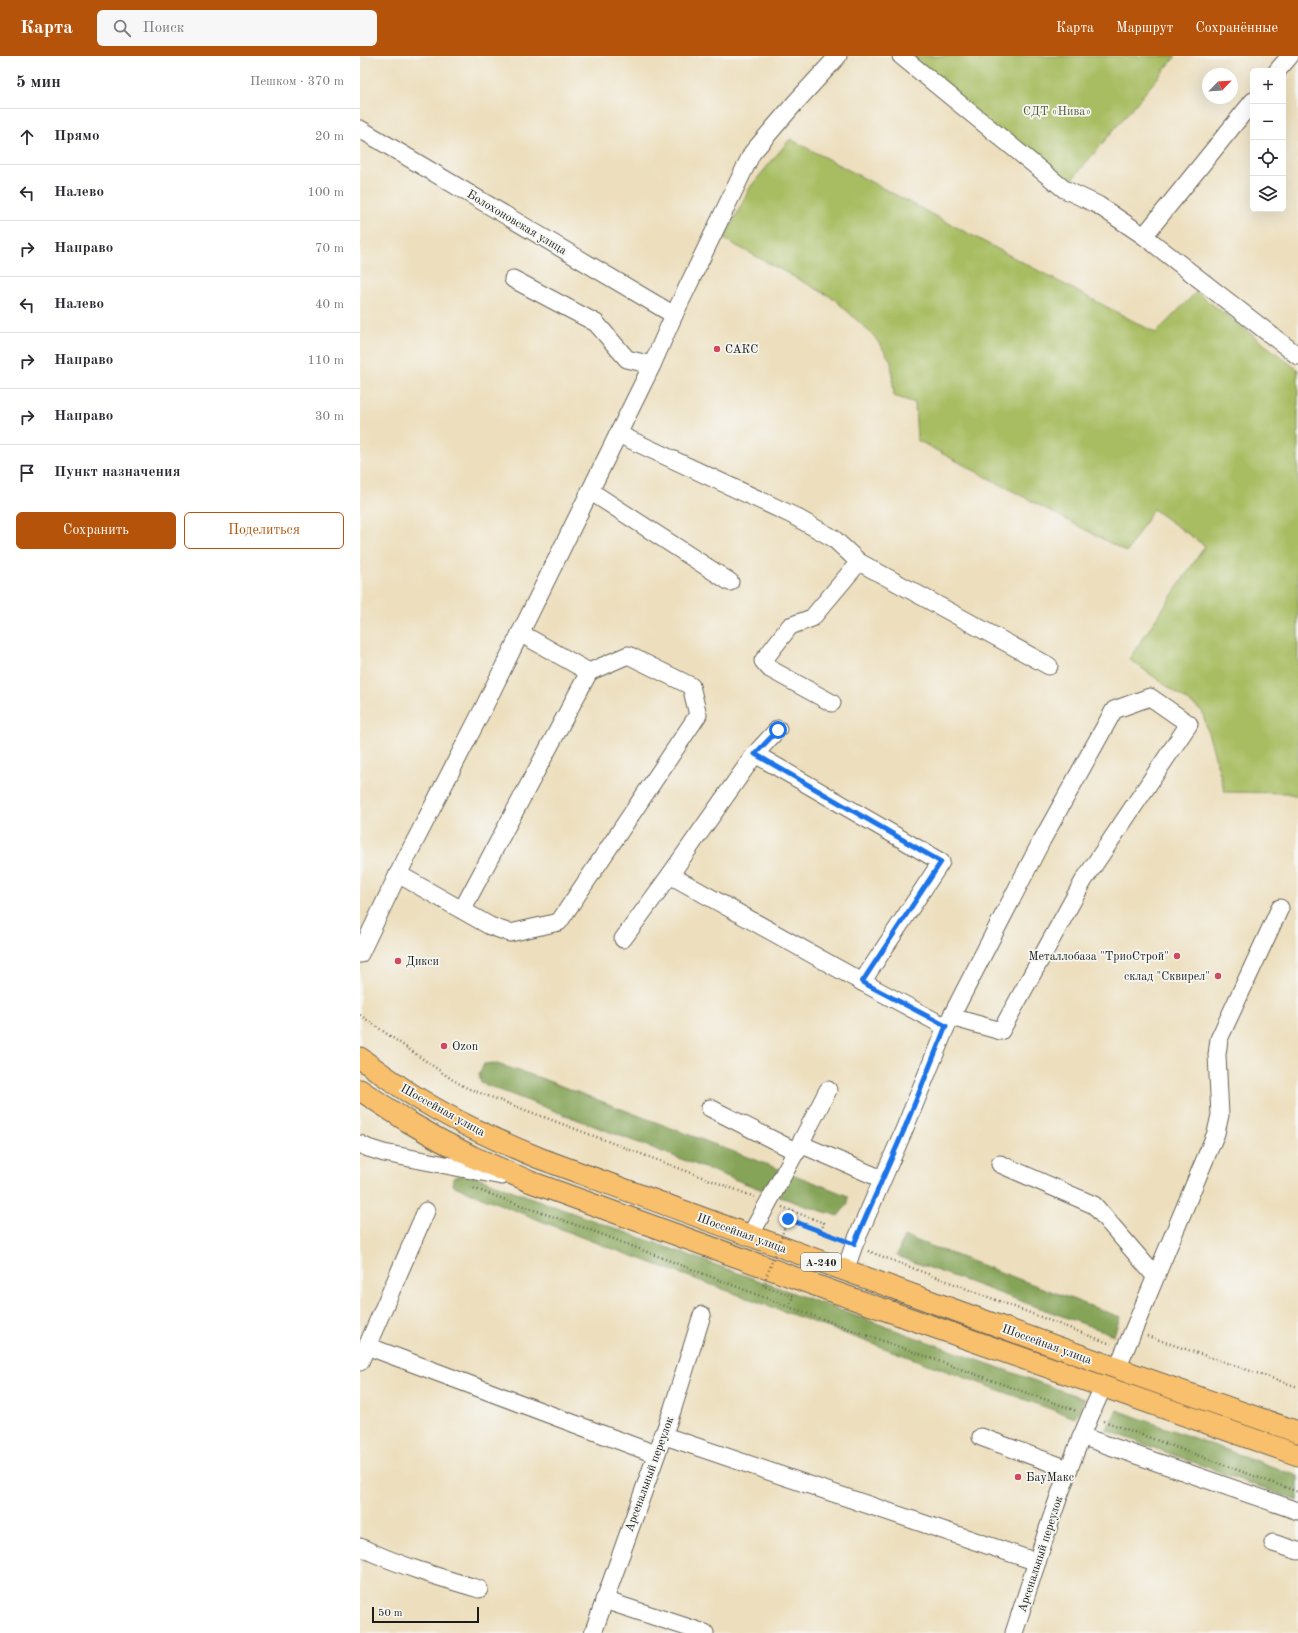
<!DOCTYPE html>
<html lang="ru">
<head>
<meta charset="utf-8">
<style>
	body { margin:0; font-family:"Old Standard TT",serif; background:#f7f7f7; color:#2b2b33 }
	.controls { position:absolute; right:12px; top:12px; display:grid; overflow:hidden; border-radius:6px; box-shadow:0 4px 16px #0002 }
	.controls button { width:36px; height:36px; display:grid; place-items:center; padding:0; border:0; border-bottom:1px solid #e1e1e2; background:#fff; color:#2b2b33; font:20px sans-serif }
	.compass { position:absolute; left:842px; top:12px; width:36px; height:36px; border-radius:50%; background:#fff; box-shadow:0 4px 16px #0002; rotate:65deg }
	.scale { position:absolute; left:12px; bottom:10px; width:107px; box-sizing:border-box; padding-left:4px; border:2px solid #1c1c1c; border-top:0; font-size:11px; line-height:14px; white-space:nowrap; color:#1c1c1c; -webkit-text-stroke:3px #f6f6f2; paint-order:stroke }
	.stop { position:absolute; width:12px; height:12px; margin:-9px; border:3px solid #1a73e8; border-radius:50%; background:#fff }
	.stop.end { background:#1a73e8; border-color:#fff; box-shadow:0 1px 4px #0008 }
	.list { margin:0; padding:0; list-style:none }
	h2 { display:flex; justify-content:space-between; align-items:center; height:52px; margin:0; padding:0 16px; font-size:17px }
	h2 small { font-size:13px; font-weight:400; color:#7c7c81 }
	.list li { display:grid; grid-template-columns:26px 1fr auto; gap:12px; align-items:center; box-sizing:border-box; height:56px; padding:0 16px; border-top:1px solid #e1e1e2 }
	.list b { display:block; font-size:15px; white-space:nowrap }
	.list em { font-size:13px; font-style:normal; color:#7c7c81 }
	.actions { display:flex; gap:8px; padding:12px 16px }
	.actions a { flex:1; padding:9px 0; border:1px solid #b45309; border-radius:6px; text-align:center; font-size:14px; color:#b45309 }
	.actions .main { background:#b45309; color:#fff }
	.icon { flex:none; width:22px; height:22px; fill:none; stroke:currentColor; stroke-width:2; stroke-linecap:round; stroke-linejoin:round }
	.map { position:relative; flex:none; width:938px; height:1577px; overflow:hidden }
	header { display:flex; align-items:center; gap:24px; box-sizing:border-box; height:56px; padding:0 20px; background:#b45309; color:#fff }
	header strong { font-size:19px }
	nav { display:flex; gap:22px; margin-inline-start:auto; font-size:14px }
	.search { width:280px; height:36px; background:#f7f7f7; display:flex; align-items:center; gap:10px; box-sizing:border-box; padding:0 14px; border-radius:6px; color:#7c7c81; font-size:15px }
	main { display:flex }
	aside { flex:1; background:#fff }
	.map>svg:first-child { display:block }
	.green { fill:#a8bd62; stroke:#626c3f }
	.forest { fill:#86a458; stroke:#51603a }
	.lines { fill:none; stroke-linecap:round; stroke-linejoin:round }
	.minor-casing { stroke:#656055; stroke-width:19 }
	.major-casing { stroke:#656055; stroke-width:23 }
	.path { stroke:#656055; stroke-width:2.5; stroke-dasharray:1 3; stroke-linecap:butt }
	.minor { stroke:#fff; stroke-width:17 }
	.major { stroke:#f8bf6c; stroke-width:21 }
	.path-bridge { stroke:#656055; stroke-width:2.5; stroke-dasharray:1 3; stroke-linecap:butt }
	.route { stroke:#1a73e8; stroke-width:5 }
	.poi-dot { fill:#d1495b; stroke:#f6f6f2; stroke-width:1.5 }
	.labels { text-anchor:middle; stroke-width:3.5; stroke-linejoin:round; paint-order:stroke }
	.shield { fill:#f6f6f2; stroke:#5d5d5c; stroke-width:1 }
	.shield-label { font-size:11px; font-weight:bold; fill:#1c1c1c }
	.park-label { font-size:12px; fill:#545c38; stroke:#f6f6f2 }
	.street-label { font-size:12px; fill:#1c1c1c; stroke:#f6f6f2 }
	.poi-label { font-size:12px; fill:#1c1c1c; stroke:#f6f6f2; text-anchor:start }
</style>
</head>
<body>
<header>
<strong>Карта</strong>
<div class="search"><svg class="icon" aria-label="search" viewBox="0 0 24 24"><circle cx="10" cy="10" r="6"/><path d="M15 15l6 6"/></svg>Поиск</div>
<nav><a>Карта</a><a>Маршрут</a><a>Сохранённые</a></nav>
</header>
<main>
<aside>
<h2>5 мин<small>Пешком · 370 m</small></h2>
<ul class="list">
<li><svg class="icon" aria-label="ahead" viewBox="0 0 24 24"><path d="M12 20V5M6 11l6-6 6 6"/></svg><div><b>Прямо</b></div><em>20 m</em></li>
<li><svg class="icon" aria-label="left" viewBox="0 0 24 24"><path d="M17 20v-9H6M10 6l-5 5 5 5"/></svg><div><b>Налево</b></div><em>100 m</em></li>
<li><svg class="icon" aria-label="right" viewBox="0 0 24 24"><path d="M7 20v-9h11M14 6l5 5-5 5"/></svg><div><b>Направо</b></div><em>70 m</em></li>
<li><svg class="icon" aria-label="left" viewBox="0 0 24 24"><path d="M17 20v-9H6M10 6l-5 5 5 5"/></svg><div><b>Налево</b></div><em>40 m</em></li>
<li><svg class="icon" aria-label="right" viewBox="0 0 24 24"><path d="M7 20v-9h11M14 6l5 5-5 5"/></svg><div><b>Направо</b></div><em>110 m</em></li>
<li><svg class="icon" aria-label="right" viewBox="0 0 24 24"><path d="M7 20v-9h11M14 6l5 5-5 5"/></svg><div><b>Направо</b></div><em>30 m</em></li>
<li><svg class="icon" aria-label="arrive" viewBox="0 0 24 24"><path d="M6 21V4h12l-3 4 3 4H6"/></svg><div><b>Пункт назначения</b></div></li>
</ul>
<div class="actions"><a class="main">Сохранить</a><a>Поделиться</a></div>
</aside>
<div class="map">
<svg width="938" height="1577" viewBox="0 0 938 1577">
	<rect width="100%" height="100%" fill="#f6f6f2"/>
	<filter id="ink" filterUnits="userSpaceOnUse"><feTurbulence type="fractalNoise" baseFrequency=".025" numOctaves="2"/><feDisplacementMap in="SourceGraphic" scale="8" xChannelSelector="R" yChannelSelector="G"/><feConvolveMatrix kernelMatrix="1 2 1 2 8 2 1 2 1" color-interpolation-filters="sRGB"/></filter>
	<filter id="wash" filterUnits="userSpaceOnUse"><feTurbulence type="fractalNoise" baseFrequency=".012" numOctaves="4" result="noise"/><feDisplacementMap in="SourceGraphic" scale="16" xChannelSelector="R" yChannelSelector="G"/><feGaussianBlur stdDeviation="0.9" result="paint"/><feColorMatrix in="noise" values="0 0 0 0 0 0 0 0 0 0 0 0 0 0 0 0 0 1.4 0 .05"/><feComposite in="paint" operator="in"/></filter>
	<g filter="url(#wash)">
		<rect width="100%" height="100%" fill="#eddfbe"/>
		<g class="green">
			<path d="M541,0H816L704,133Z"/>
			<path d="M430,83L796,277L836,236L938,314V740L926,737L865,736L842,655L769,603L845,490L793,453L767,496L557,384L555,347L534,340L531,305L514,280L473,242L364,183L391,130Z"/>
		</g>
		<g class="forest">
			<path d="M134,1007L175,1020L458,1128L488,1140V1148L478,1160L442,1149L121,1027L119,1018L124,1008Z"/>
			<path d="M105,1118L122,1123L188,1148L725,1343L715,1362L226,1183L92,1129L93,1122Z"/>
			<path d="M544,1180L760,1261L754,1279L537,1200Z"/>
			<path d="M757,1354L938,1420V1445L746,1374Z"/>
		</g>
	</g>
	<g filter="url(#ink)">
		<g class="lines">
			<g class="minor-casing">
				<g id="minor">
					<path d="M541,0L704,133L738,149L784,180L938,300"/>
					<path d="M917,15L930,0"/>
					<path d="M0,73L314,259"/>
					<path d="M784,180L893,45"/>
					<path d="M153,223L236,267L267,303L292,309"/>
					<path d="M258,378L432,459L473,482L499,506L689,610"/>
					<path d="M230,435L370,526"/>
					<path d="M472,647L410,613L403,605L430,570L452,562L499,506"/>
					<path d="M418,673L395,698L310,819L502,926L586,971"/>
					<path d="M395,698L581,806L502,926"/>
					<path d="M38,818L130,870L150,877L199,866L338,659L331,630L268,599L229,616L160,577"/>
					<path d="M102,854L229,616"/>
					<path d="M263,883L310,819"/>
					<path d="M0,898L38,818L124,651L292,309L314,259L392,97L435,47L478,0"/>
					<path d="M350,1052L437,1096"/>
					<path d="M0,1088L8,1092L24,1097L142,1120"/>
					<path d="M440,1088L468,1034"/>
					<path d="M640,1108L734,1149L795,1220"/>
					<path d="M390,1180L440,1088L522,1123"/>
					<path d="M485,1215L494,1189L544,1074L586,971L591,961L682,784L754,654L790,641L829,668L724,824L641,975L591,961"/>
					<path d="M7,1290L295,1398"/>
					<path d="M0,1306L66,1155"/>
					<path d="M757,1313L856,1077L860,1059L857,999L859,983L920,852"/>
					<path d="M302,1379L677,1506"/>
					<path d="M721,1380L938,1455"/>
					<path d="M621,1381L708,1413"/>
					<path d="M913,1487L938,1495"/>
					<path d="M0,1491C38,1509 78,1521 119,1533"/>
					<path d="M244,1544L345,1577"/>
					<path d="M233,1577L312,1355L342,1259"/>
					<path d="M654,1577C681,1494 706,1410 743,1331"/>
				</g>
			</g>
			<g class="major-casing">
				<g id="major">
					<path d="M0,1002C22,1018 43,1034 66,1047C102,1069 140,1086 179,1102C432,1195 684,1288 938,1376"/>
					<path d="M0,1034L47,1065L80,1084L113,1101L171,1126L477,1237L938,1399"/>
				</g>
			</g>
			<g class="path">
				<path d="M0,959L93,1024L107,1032L395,1141"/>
				<path d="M110,1131L233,1175L429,1251L717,1355"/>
				<path d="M422,1151L464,1167L461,1176L481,1183"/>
				<path d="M508,1195L751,1288"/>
				<path d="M429,1251L433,1240"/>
				<path d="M787,1280L938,1331"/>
				<path d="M744,1365L938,1436"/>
			</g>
			<use href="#minor" class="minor"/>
			<use href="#major" class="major"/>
			<path class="path-bridge" d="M433,1240L403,1230L428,1163L461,1176"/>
		</g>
	</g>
	<g class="lines" filter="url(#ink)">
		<path class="route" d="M418,674L395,698L581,806L502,926L586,970L544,1074L494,1188L428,1163"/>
	</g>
	<g class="poi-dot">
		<circle cx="357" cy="293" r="4"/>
		<circle cx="817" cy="900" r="4"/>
		<circle cx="38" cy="905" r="4"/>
		<circle cx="858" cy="920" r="4"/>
		<circle cx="84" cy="990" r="4"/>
		<circle cx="658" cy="1421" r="4"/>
	</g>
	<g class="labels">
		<rect class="shield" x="441" y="1197" width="40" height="18" rx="3"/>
		<g class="shield-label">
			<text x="461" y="1210">А-240</text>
		</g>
		<g class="park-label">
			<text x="697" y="59">СДТ «Нива»</text>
		</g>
		<g class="street-label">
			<text transform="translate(157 166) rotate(31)" y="4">Болохоновская улица</text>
			<text transform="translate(83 1054) rotate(29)" y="4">Шоссейная улица</text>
			<text transform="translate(382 1177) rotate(20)" y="4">Шоссейная улица</text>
			<text transform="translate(687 1288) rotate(20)" y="4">Шоссейная улица</text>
			<text transform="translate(289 1418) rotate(-70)" y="4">Арсенальный переулок</text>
			<text transform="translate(680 1498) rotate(-72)" y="4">Арсенальный переулок</text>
		</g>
		<g class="poi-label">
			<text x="365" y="297">САКС</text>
			<text x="809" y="904" text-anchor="end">Металлобаза "ТриоСтрой"</text>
			<text x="46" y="909">Дикси</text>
			<text x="850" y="924" text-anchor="end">склад "Сквирел"</text>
			<text x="92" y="994">Ozon</text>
			<text x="666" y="1425">БауМакс</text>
		</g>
	</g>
</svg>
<div class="controls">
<button>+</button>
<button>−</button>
<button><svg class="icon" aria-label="locate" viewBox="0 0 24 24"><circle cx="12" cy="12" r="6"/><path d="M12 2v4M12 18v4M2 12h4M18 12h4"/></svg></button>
<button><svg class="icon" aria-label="layers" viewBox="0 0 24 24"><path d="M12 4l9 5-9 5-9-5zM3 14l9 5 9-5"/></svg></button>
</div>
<svg class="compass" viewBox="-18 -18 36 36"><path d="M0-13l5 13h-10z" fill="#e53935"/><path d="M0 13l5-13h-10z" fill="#7c7c81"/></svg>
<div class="scale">50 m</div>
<div class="stop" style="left:418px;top:674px"></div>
<div class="stop end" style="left:428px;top:1163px"></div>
</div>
</main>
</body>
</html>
